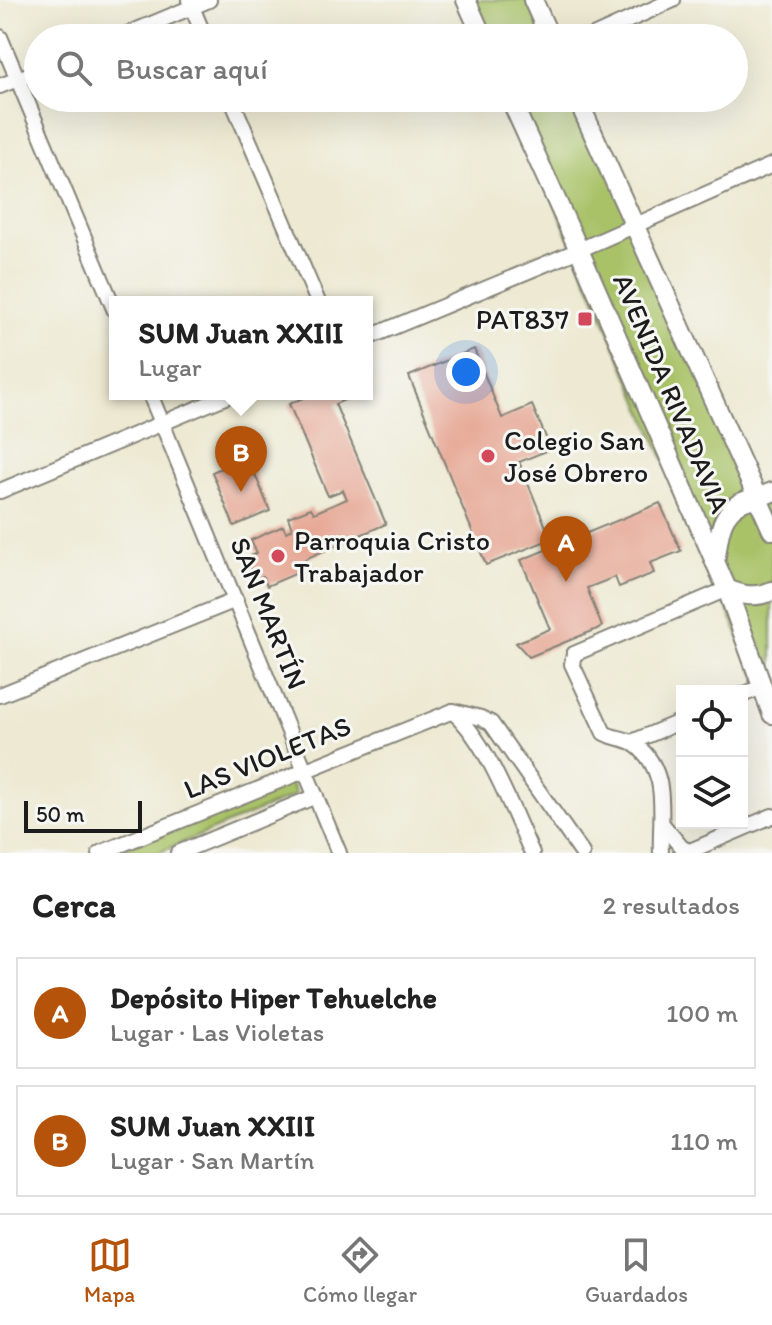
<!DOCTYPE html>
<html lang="es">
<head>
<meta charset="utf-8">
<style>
	body { margin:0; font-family:Itim,sans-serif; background:#f2f2f2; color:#222 }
	.controls { position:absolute; right:24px; bottom:24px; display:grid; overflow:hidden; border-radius:0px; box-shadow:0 8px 32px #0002 }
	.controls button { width:72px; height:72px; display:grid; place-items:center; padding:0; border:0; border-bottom:2px solid #e0e0e0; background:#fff; color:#222; font:40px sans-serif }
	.scale { position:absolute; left:24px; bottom:20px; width:118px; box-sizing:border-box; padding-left:8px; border:4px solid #1c1c1c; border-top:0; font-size:22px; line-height:28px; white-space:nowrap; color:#1c1c1c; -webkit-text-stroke:6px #f6f6f2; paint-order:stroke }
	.you { position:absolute; left:466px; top:372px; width:28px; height:28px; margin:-20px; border:6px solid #fff; border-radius:50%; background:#1a73e8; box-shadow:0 0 0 12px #1a73e833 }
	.badge { display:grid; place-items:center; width:52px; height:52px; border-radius:50%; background:#b45309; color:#fff; font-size:26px; font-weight:700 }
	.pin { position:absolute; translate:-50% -66px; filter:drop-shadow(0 2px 4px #0008) }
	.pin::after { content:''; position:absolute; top:42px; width:28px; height:24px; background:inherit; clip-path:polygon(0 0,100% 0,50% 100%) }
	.popup { position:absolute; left:109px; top:296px; width:264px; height:104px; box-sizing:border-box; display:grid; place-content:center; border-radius:0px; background:#fff; filter:drop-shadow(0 2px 6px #0005); font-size:26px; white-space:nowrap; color:#767676 }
	.popup b { font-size:30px; color:#222 }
	.popup::after { content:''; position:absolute; left:50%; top:100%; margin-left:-16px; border:16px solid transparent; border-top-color:#fff }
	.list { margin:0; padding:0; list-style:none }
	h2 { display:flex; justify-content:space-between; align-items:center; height:104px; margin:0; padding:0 32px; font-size:34px }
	h2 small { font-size:26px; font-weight:400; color:#767676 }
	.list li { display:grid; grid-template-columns:52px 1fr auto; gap:24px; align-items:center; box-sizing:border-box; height:112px; margin:0 16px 16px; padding:0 16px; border:2px solid #e0e0e0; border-radius:0px }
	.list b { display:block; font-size:30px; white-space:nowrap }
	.list p { margin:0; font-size:26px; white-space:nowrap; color:#767676 }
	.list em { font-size:26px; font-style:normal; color:#767676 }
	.icon { flex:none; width:44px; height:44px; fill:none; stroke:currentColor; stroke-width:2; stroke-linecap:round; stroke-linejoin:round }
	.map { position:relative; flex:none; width:772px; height:853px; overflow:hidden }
	.search { position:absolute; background:#fff; box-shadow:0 8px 32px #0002; left:24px; right:24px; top:24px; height:88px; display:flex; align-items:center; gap:20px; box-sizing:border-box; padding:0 28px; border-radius:44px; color:#767676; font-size:30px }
	.sheet { height:360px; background:#fff }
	nav { display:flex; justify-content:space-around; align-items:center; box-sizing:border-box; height:112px; border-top:2px solid #e0e0e0; background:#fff; font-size:22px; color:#767676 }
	nav a { display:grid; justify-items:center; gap:4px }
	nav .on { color:#b45309 }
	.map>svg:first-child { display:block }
	.green { fill:#a9c267; stroke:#626f42; stroke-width:2 }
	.building { fill:#e6a592 }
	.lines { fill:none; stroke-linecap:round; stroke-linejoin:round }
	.minor-casing { stroke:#848277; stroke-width:18 }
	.major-casing { stroke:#848277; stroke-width:22 }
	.minor { stroke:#fff; stroke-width:14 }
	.major { stroke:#fff; stroke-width:18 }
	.poi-dot { fill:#d1495b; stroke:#f6f6f2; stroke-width:3 }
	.labels { text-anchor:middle; stroke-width:6; stroke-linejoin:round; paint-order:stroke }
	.poi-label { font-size:28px; fill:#1c1c1c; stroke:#f6f6f2; text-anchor:start }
	.street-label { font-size:28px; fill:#1c1c1c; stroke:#f6f6f2 }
</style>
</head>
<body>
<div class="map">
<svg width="772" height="853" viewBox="0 0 772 853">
	<rect width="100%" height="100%" fill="#f6f6f2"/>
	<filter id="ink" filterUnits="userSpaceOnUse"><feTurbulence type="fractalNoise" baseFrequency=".0125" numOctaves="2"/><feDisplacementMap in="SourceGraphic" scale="16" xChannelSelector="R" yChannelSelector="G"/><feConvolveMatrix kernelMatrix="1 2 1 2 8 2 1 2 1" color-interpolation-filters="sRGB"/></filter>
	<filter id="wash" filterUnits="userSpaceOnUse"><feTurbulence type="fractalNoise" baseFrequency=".006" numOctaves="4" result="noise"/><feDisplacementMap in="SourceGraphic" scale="32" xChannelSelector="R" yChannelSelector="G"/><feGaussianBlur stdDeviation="1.8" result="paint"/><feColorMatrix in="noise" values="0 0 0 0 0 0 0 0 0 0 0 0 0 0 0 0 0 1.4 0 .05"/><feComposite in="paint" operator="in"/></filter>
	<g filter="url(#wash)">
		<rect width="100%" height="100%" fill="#ede9d2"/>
		<g class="green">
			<path d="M466,0H533L550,38H483Z"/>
			<path d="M510,98H577L757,497L772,492V714Z"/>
			<path d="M289,779L296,795L158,853H113Z"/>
		</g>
		<g id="blocks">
			<g class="building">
				<path d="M474,349L502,418L532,405L551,449L519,462L551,539L486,565L409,376Z"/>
				<path d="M312,394H347L349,398L335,404L386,524L305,559L309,568L267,586L263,576L255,579L246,558L257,553L251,540L283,526L286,532L292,529L288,517L311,508L314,513L347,499L343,490L328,496L289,404Z"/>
				<path d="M248,457L270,511L234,526L212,472Z"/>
				<path d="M660,503L681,551L650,563L654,573L619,587L615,577L587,588L602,627L529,657L516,643L550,629L521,560Z"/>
			</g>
		</g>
	</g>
	<g filter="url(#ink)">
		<use href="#blocks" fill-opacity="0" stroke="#848277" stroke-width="2"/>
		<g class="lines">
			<g class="minor-casing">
				<g id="minor">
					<path d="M189,0L205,38"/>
					<path d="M0,37L115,311"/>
					<path d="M118,38L209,0"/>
					<path d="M589,38L673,0"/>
					<path d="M0,86L38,71"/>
					<path d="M231,98L318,302"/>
					<path d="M367,338L579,250L772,165"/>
					<path d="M150,394L339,853"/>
					<path d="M0,491L232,394"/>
					<path d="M0,695L236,600"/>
					<path d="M742,695L762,687"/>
					<path d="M453,711L481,718L491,723L582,853"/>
					<path d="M453,712C487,741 513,812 532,853"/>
					<path d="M632,742L682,721"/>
					<path d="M663,825L682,848L690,851L772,816"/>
					<path d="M100,853L453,711"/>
					<path d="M178,853L316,796"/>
					<path d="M661,853C659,815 672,770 633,743C625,738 613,738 604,733L572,664L574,654L727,589"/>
				</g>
			</g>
			<g class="major-casing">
				<g id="major">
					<path d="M466,0L483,38"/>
					<path d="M533,0L550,38"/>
					<path d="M510,98L579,250L727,589L772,714"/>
					<path d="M577,98L772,530"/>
					<path d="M715,562C719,541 718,515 740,503C750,498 762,497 772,492"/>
					<path d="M727,589C743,596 756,598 772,591"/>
				</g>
			</g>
			<use href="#minor" class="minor"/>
			<use href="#major" class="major"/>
		</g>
	</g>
	<g class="poi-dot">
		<rect x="577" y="311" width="16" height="16" rx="4"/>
		<circle cx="488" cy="456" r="8"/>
		<circle cx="278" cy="556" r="8"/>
	</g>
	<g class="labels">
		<g class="poi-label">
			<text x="569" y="329" text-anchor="end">PAT837</text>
			<text x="504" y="450">Colegio San<tspan x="504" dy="32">José Obrero</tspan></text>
			<text x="294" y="550">Parroquia Cristo<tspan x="294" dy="32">Trabajador</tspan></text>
		</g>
		<g class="street-label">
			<text transform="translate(672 393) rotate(67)" y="10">AVENIDA RIVADAVIA</text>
			<text transform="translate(269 613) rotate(68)" y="10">SAN MARTÍN</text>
			<text transform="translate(267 757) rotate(-22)" y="10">LAS VIOLETAS</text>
		</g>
	</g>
</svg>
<div class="controls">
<button><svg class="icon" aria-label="locate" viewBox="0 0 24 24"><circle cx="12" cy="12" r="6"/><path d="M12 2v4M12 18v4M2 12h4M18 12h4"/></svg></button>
<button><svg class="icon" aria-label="layers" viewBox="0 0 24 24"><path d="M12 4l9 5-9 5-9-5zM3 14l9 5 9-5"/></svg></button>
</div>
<div class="scale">50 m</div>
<div class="you"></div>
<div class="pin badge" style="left:566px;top:582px">A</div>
<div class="pin badge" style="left:241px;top:492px">B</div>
<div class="popup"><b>SUM Juan XXIII</b>Lugar</div>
<div class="search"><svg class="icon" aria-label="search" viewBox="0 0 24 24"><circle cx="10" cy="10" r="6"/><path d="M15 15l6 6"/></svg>Buscar aquí</div>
</div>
<section class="sheet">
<h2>Cerca<small>2 resultados</small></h2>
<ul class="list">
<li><span class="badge">A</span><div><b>Depósito Hiper Tehuelche</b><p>Lugar · Las Violetas</p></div><em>100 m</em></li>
<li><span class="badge">B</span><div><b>SUM Juan XXIII</b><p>Lugar · San Martín</p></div><em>110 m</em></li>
</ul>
</section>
<nav>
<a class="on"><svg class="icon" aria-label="map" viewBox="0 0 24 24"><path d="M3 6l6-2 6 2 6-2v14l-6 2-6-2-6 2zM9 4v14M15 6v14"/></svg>Mapa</a>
<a><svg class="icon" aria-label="directions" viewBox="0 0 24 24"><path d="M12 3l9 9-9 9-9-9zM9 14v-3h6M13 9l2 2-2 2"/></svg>Cómo llegar</a>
<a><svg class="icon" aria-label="saved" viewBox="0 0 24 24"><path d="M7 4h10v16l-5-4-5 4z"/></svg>Guardados</a>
</nav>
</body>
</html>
